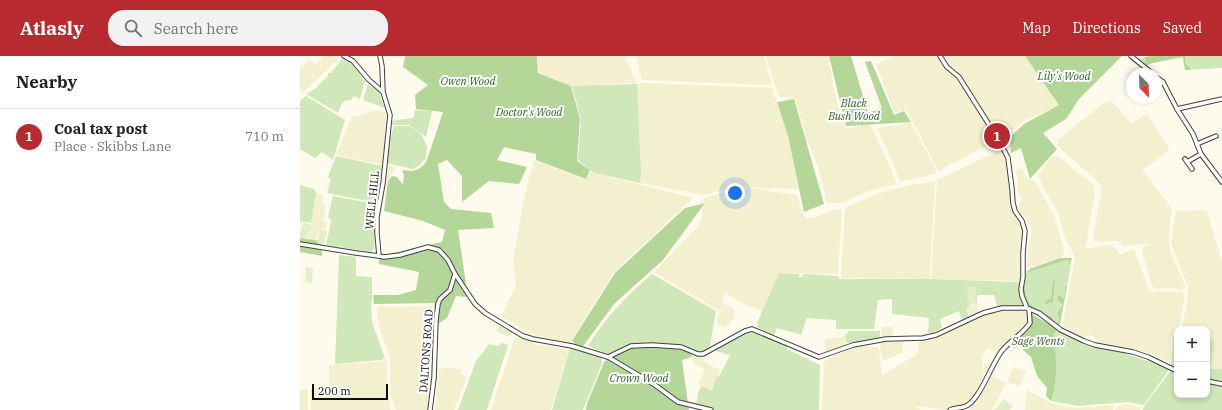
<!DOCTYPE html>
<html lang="en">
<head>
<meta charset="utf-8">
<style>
	body { margin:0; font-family:"IBM Plex Serif",serif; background:#f2f2f2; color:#202124 }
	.controls { position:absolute; right:12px; bottom:12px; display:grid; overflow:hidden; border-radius:8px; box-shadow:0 2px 6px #0003 }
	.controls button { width:36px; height:36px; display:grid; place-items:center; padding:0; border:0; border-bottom:1px solid #e0e0e0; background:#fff; color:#202124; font:20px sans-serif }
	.compass { position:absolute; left:826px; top:12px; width:36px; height:36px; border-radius:50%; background:#fff; box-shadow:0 2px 6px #0003; rotate:157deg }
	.scale { position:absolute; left:12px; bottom:10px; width:76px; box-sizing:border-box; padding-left:4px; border:2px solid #0d0d0d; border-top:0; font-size:11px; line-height:14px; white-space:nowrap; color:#0d0d0d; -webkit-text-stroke:3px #fff; paint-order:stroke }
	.you { position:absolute; left:435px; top:137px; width:14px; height:14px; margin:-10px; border:3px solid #fff; border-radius:50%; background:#1a73e8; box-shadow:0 0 0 6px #1a73e833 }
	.badge { display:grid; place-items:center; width:26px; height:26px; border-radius:50%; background:#b72b30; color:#fff; font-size:13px; font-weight:700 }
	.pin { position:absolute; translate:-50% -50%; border:2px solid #fff; box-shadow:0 1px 4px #0006 }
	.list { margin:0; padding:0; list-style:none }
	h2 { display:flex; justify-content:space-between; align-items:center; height:52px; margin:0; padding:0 16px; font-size:17px }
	h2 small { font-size:13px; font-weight:400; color:#757577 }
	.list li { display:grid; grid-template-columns:26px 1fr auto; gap:12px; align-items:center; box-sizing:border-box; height:56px; padding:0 16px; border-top:1px solid #e0e0e0 }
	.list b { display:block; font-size:15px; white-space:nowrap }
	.list p { margin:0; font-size:13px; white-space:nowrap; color:#757577 }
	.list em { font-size:13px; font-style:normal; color:#757577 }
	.icon { flex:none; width:22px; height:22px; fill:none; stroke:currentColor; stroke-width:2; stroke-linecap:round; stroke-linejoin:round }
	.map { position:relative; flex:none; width:922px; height:354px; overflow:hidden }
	header { display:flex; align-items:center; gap:24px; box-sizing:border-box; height:56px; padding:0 20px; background:#b72b30; color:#fff }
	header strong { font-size:19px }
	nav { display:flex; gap:22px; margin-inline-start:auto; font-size:14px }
	.search { width:280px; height:36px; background:#f2f2f2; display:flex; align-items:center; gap:10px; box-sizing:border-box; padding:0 14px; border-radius:16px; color:#757577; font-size:15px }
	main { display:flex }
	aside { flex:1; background:#fff }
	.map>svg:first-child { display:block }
	.farmland { fill:#f3f0cf }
	.green { fill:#d0e7b9; fill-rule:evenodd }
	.forest { fill:#b4d799 }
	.pitch { fill:#e2efca }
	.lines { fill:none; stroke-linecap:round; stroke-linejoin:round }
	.minor-casing { stroke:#404040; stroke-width:5.5 }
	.minor { stroke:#fff; stroke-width:3.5 }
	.labels { text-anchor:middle; stroke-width:4; stroke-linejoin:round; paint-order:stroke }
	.park-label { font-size:11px; font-style:italic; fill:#2d6220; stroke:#fff }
	.street-label { font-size:11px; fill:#0d0d0d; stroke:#fff }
</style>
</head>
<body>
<header>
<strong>Atlasly</strong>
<div class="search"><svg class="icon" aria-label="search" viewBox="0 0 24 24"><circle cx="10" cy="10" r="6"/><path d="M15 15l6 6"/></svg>Search here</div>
<nav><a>Map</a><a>Directions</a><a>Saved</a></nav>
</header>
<main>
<aside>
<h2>Nearby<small></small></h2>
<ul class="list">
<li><span class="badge">1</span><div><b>Coal tax post</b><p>Place · Skibbs Lane</p></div><em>710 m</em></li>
</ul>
</aside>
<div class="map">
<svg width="922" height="354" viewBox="0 0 922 354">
	<rect width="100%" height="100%" fill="#fefbed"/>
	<g class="farmland">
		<path d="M24,0H37L40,1L3,37L0,35V13L10,3L15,10Z"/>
		<path d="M238,0H325L336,27L271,30L239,17Z"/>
		<path d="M336,0H464L472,29L342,24Z"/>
		<path d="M466,0H528L534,35L544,70L546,72H554L567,67L573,74L587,104L597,129L587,130L571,134L542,147H527L519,114L507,83L495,43L491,41H481L479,40L473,24Z"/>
		<path d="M596,0H639L659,24L697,83L655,107L650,108L640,115L638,114L607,55L606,54L594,57L576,8Z"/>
		<path d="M644,0H725L760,49L722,66L702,84L662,20L650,8Z"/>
		<path d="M341,27L472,32L488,80L499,133L438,131L403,139L340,127L337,28Z"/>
		<path d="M807,45H811L832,68L844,59H848L868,91L869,95L841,115L844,116L869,149L872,155L870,161L869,187L871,198L885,229V232L881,234L871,232L857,233L852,229L842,196L843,191L851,188L832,189L823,191L819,185L797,186L794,184L793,180L802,134L800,128L757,89V84Z"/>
		<path d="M74,54L85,57L87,65L84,87L83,109L36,99L52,60H59Z"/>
		<path d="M610,65L636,114V117L634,118L600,126L591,102L577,72L604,68Z"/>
		<path d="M701,94L706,108L710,132L711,150L714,158L720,164L724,177L721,195V212L722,220L720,225L631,223L637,124Z"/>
		<path d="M757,100L782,120L788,123L793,129L795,136L786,189L784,193L811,189L814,191L820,199L830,194L834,193L849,234L853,236H882L885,240L880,269L871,282V303L867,305L849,297L799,287L793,280L791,279L782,281L764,271L763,268L775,200L766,185L758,156L744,133L738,119L752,101Z"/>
		<path d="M234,104L286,124L290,116L393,142L314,216L270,287L230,278L201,260L216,230L213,203L225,139Z"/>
		<path d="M88,109L96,110L89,125H85Z"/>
		<path d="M719,112L722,113L729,124L735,125L754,160L761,183L764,195L763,200L730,213L727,210V205L728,192L732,177L731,171L718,152L722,144L717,134L718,126L716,114Z"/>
		<path d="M635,125L630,220L629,223L541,222L545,152L576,138L601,131Z"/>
		<path d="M448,132L461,133L474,136L496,138L503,158L507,163L520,159L533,154H542L538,218L480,217L462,255L444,248L425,236L423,244L421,247L435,253L434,259L436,260L430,267L425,271L417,268L419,256L417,253L418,251L416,253L354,216L399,169L402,160L404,142L436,133Z"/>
		<path d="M16,137L24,140L22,148L26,150L23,165L27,166L26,173H19L16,187L8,184Z"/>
		<path d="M907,154L922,206V313H910L914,285L907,284V273H881L887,248L888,231L871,187L876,155Z"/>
		<path d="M677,246L679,257L669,262L666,252L670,250L668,247Z"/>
		<path d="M133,250L132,319L129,354H96L91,341L90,329V301L82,280L78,264L77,251Z"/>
		<path d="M701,253L725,255L728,260V265L721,274L700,293L698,297L688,292L682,300L683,327L668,348L664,350H654L645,354L618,350L615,351L623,354H522L524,305L547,294L560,290L576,291L579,293L582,319L615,300L618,294V285L651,275L680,260Z"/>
		<path d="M593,270V282L582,283L581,271Z"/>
		<path d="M216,279L236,288L265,293L268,297L251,354H191Z"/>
		<path d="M545,280L546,291L525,297V284Z"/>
		<path d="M602,283L603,297L597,298L595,300L583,305L579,286Z"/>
		<path d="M393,297L403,301L404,305L420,314L412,332L409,333L398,328L405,313L394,308L392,303Z"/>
		<path d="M87,305V326H85L91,354H11L10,333L43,330L29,331V309Z"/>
		<path d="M688,307L692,310L687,320L683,315L684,308Z"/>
		<path d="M714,310L726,315L720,330L707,326Z"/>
		<path d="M147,312L160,313L162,318L167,322L154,354H135L138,313Z"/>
		<path d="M690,319L706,327L692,354H668L675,346Z"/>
		<path d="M8,333V354H0V334Z"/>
		<path d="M727,334L753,348L776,352L813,349V354H725Z"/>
		<path d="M829,348L840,351V354H816L815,352L818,350Z"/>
	</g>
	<g class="green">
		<path d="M851,0H922V12L885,14L883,1L852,7L846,10L836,3Z"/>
		<path d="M42,3L54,10L65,25L60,43L54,40L51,44C42,43 41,50 38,57L6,38L16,32L24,23L29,26L25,23L28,20V17H31Z"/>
		<path d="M68,28L79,36L85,52L63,44Z"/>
		<path d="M337,28L341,118L340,127L294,117L278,104L281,63L272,30Z"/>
		<path d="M6,40L45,64L33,104L22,96L15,102L0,93V45Z"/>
		<path d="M115,54L132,55L126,81L109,69H92V65L113,62Z"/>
		<path d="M94,70H109L121,78L127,90L126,102L119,110L112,113L87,107L90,82Z"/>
		<path d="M36,100L82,110L78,144L73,146L27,137L31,123L28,121Z"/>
		<path d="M0,129L14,133L16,137L11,167L1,165L0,169Z"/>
		<path d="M33,140L75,148L74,193L71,196L26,189L31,166H32L28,161Z"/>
		<path d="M39,199L56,201V220L72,221V245L71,247L72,266L85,302L81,304L35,308Z"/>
		<path d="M772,202L767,230H765L764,242H762C762,251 758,259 758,268H760L759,270L752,265V261C743,256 730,252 726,241C725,236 727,232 723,228L726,217L768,204L769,207ZM753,223L755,225L753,246H744L751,242Z"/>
		<path d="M479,217L499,218V221H503V218L538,220L539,223H630L720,226V233L723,250H697L694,239H679L677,240V246L669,247L670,250L666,252L669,262L662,264L659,255L640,263L642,272L632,277L628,276L629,262L592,258V243L578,244L574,273H536V264L507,262L501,279L477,272L474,280L457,271L458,268L457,267Z"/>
		<path d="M352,218L416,255L410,290L405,295L399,296L385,291L363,288H329L308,298L288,290C305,262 327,239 352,218Z"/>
		<path d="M757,273L789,290L820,296L867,311L868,315L844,349L827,346L778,350L751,345C757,324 757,300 753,279Z"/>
		<path d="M453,275L487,289V293L520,309L519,354H414L396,348C398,342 397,334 402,330L410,334L412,333L417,320L419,321L431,297L428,299L414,294L447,277Z"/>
		<path d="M548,275H580V281C571,287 556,286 546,287L545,278H547Z"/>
		<path d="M873,280H877V339H907V284L914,285L910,313H922V354H843V352L871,314Z"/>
		<path d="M202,287L208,289L187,354H158L176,305L189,288L198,290Z"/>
		<path d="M270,292L302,301V307L283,354H252Z"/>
	</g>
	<g class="forest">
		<path d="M105,0H237L238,17L271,30L280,63L277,105L290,114L286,123L236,104V98L204,91L197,104L227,111L219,128L189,125L162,146V120L147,104L138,108L144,146L151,153L191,157L194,172L158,174L168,241L156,240L147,262L138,268L134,247L74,248L73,239H98L116,234L119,216L79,208V200L142,186L145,174L123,165L84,155L88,125L92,120L97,121L103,129L104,119L102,114C113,116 121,115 127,104L143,56L116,53L115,39L128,29L103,11Z"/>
		<path d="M529,0H551L568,57L582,52L565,6L571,5L594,59L604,55L611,66L546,70Z"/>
		<path d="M725,0H822L779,43L766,63L743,77L757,93L730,123L721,92L711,97L710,81L724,68L759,49Z"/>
		<path d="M851,0H885V7L890,12V14H885L883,1L852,7L846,10L845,1Z"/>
		<path d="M494,43L524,148L504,156L488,80L477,46Z"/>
		<path d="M405,147L363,204L314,248L281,293L272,285L315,217L385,152Z"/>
		<path d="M0,182L21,185L22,200L0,196Z"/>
		<path d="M760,202H772L769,208L768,204L726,217L730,213Z"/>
		<path d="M753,222L755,225L753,246L746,248L744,246L751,242Z"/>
		<path d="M723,228C727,232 725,236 726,241C730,252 743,256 752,261V265C734,254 723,252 723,228Z"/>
		<path d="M765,230H767L760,268H758L759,260L757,257L761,252L762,248L758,245L757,241L760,239L762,242H764Z"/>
		<path d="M732,258L757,273L753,279C757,300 758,324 751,345L746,340L747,332L737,320L731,301L724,295L720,288L716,292L711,291L713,288L719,284Z"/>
		<path d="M352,290L380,292L391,296L392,301L382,304L389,354H286L287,348L304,306L310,301L331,291Z"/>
	</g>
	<g class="pitch">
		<path d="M3,166L11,169L7,183L0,181V176Z"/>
		<path d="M20,173L27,175L24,189L17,187Z"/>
		<path d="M6,211L13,212L12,227L5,226Z"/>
		<path d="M668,231H676L675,246H667Z"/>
		<path d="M200,268L213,275L210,281L196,275Z"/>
		<path d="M704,343L713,350L710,354H694Z"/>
	</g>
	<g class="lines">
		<g class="minor-casing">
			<g id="minor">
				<path d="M44,0L53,5L69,24L83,36"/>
				<path d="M80,0L82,10L83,36L90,59L83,127L77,161V177L79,200L84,201L100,199L128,191L139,194L148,204L155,218L175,248L185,257L223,280L233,283L272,290L308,301L355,329L378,346L411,354"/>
				<path d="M640,0L647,11L659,21L700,86L708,102L712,133L713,147L715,155L722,165L725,175L723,197V221L721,233L722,240L727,252"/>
				<path d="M831,0L853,18"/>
				<path d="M856,21L863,26L877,53L893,78L901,98L922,126"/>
				<path d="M856,30L863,26"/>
				<path d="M877,53L922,43"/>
				<path d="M897,88L916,80"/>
				<path d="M885,103L892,113"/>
				<path d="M887,106L901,98"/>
				<path d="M0,188L56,197L79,200"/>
				<path d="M308,301L331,290L352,289L381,291L398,298H403L445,275L452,273L519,301L553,289L586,283L623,282L636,279L683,257L702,252H727L739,257L761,274L784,285L795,289L833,296L848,301L877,315"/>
				<path d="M907,325L922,328"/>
				<path d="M130,354L134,322L136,264L138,248L140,243L150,234L155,218"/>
				<path d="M650,354C655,351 662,353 668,349C681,340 691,310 701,296C709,285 722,279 730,267L729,253"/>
			</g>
		</g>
		<use href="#minor" class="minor"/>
	</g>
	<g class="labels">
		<g class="park-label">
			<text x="764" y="24">Lily's Wood</text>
			<text x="168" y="29">Owen Wood</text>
			<text x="554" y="51">Black<tspan x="554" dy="13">Bush Wood</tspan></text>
			<text x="229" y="60">Doctor's Wood</text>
			<text x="738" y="289">Sage Wents</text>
			<text x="339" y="326">Crown Wood</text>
		</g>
		<g class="street-label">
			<text transform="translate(72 144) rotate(-84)" y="4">WELL HILL</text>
			<text transform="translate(126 295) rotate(-86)" y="4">DALTONS ROAD</text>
		</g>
	</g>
</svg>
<div class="controls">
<button>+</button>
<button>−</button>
</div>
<svg class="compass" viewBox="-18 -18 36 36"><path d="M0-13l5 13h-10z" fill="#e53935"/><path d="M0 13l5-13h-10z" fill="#757577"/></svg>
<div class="scale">200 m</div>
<div class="you"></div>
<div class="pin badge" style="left:697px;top:80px">1</div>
</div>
</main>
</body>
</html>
